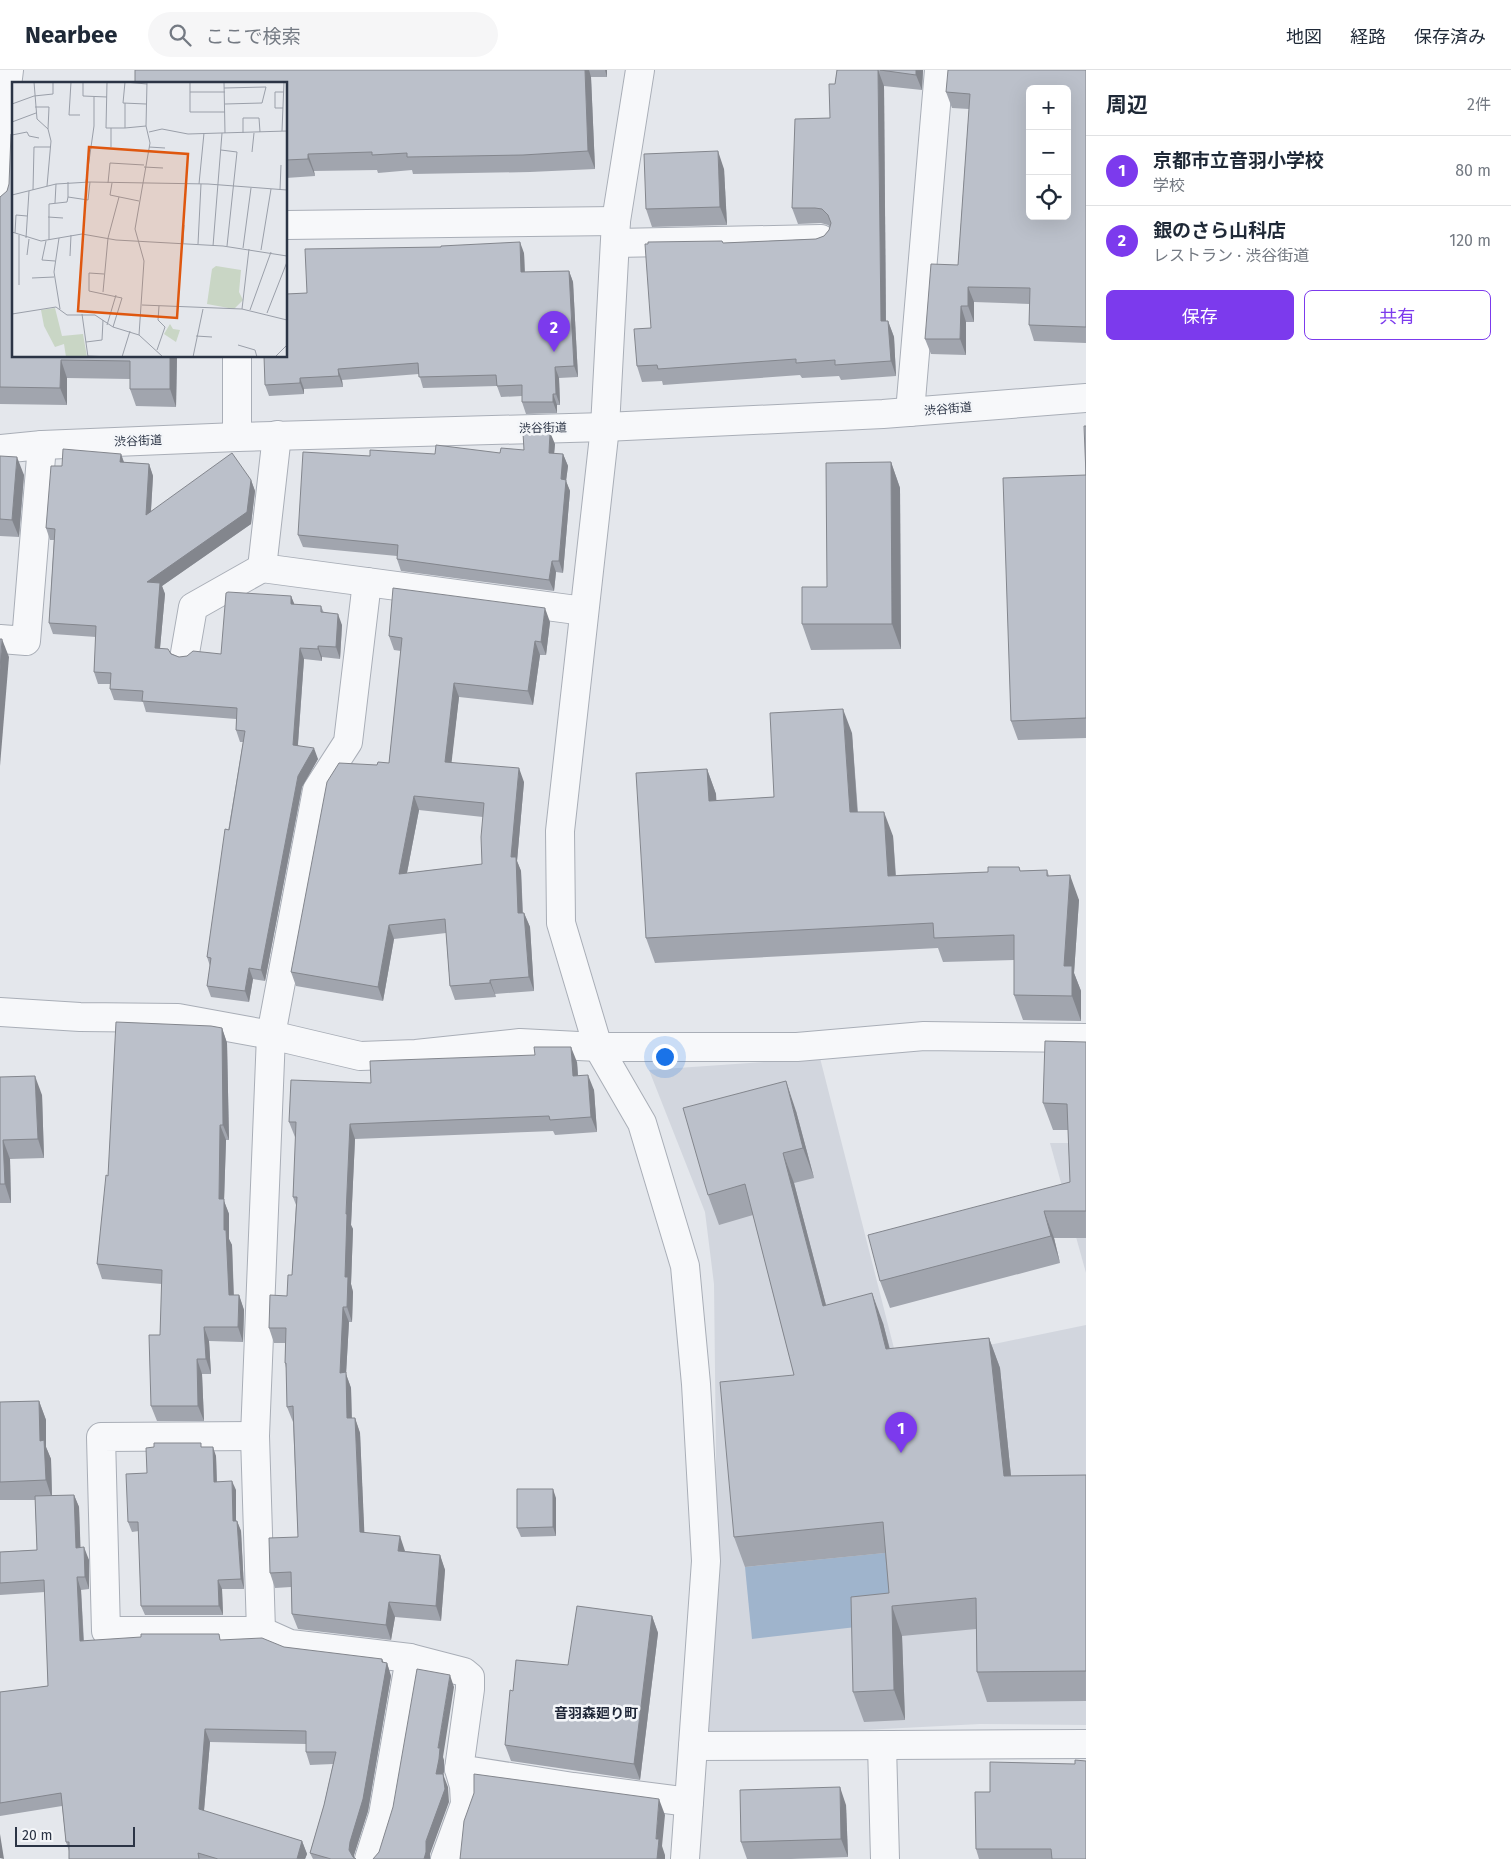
<!DOCTYPE html>
<html lang="ja">
<head>
<meta charset="utf-8">
<style>
	body { margin:0; font-family:"Fira Sans","Noto Sans JP",sans-serif; background:#f6f6f7; color:#1f2937 }
	.controls { position:absolute; right:15px; top:15px; display:grid; overflow:hidden; border-radius:8px; box-shadow:0 5px 20px #0002 }
	.controls button { width:45px; height:45px; display:grid; place-items:center; padding:0; border:0; border-bottom:1px solid #e0e1e3; background:#fff; color:#1f2937; font:25px sans-serif }
	.scale { position:absolute; left:15px; bottom:12px; width:120px; box-sizing:border-box; padding-left:5px; border:2px solid #2b3445; border-top:0; font-size:14px; line-height:18px; white-space:nowrap; color:#2b3445; -webkit-text-stroke:4px #f4f6f9; paint-order:stroke }
	.you { position:absolute; left:664px; top:986px; width:18px; height:18px; margin:-12px; border:4px solid #fff; border-radius:50%; background:#1a73e8; box-shadow:0 0 0 8px #1a73e833 }
	.badge { display:grid; place-items:center; width:32px; height:32px; border-radius:50%; background:#7c3aed; color:#fff; font-size:16px; font-weight:700 }
	.pin { position:absolute; translate:-50% -41px; filter:drop-shadow(0 1px 2px #0008) }
	.pin::after { content:''; position:absolute; top:26px; width:18px; height:15px; background:inherit; clip-path:polygon(0 0,100% 0,50% 100%) }
	.list { margin:0; padding:0; list-style:none }
	h2 { display:flex; justify-content:space-between; align-items:center; height:65px; margin:0; padding:0 20px; font-size:21px }
	h2 small { font-size:16px; font-weight:400; color:#747a83 }
	.list li { display:grid; grid-template-columns:32px 1fr auto; gap:15px; align-items:center; box-sizing:border-box; height:70px; padding:0 20px; border-top:1px solid #e0e1e3 }
	.list b { display:block; font-size:19px; white-space:nowrap }
	.list p { margin:0; font-size:16px; white-space:nowrap; color:#747a83 }
	.list em { font-size:16px; font-style:normal; color:#747a83 }
	.actions { display:flex; gap:10px; padding:15px 20px }
	.actions a { flex:1; padding:11px 0; border:1px solid #7c3aed; border-radius:8px; text-align:center; font-size:18px; color:#7c3aed }
	.actions .main { background:#7c3aed; color:#fff }
	.icon { flex:none; width:28px; height:28px; fill:none; stroke:currentColor; stroke-width:2; stroke-linecap:round; stroke-linejoin:round }
	.map { position:relative; flex:none; width:1086px; height:1789px; overflow:hidden }
	header { display:flex; align-items:center; gap:30px; box-sizing:border-box; height:70px; padding:0 25px; background:#fff; border-bottom:1px solid #e0e1e3 }
	header strong { font-size:24px }
	nav { display:flex; gap:28px; margin-inline-start:auto; font-size:18px }
	.search { width:350px; height:45px; background:#f6f6f7; display:flex; align-items:center; gap:12px; box-sizing:border-box; padding:0 18px; border-radius:28px; color:#747a83; font-size:19px }
	main { display:flex }
	aside { flex:1; background:#fff }
	.map>svg:first-child { display:block }
	.built { fill:#d2d6de }
	.water { fill:#9fb4cc }
	.lines { fill:none; stroke-linecap:round; stroke-linejoin:round }
	.minor-casing { stroke:#a9aeb7; stroke-width:30 }
	.minor { stroke:#f7f8fa; stroke-width:28 }
	.wall { fill:#a1a5ae; fill-rule:evenodd }
	.shaded-wall { fill:#83868d }
	.building { fill:#bbc0ca; stroke:#83868d; fill-rule:evenodd }
	.labels { text-anchor:middle; stroke-width:5; stroke-linejoin:round; paint-order:stroke }
	.street-label { font-size:12px; fill:#2b3445; stroke:#f4f6f9 }
	.neighbourhood-label { font-size:14px; font-weight:bold; fill:#1d2536; stroke:#f4f6f9 }
	.inset-road { fill:none; stroke:#9a9fa9; stroke-width:1 }
	.view { fill:#df570f; fill-opacity:0.15; stroke:#df570f; stroke-width:2.5 }
	.inset-edge { fill:none; stroke:#2b3445; stroke-width:2.5 }
</style>
</head>
<body>
<header>
<strong>Nearbee</strong>
<div class="search"><svg class="icon" aria-label="search" viewBox="0 0 24 24"><circle cx="10" cy="10" r="6"/><path d="M15 15l6 6"/></svg>ここで検索</div>
<nav><a>地図</a><a>経路</a><a>保存済み</a></nav>
</header>
<main>
<div class="map">
<svg width="1086" height="1789" viewBox="0 0 1086 1789">
	<rect width="100%" height="100%" fill="#e4e7ec"/>
	<g class="built">
		<path d="M820,988L898,1294L1086,1255V1655L980,1654L706,1668L717,1471L714,1214L705,1142L649,1000Z"/>
		<path d="M1050,1073H1086V1203Z"/>
	</g>
	<path class="water" d="M894,1482L900,1552L752,1569L745,1497Z"/>
	<g class="lines">
		<g class="minor-casing">
			<g id="minor">
				<path d="M640,0L616,151L605,357L560,761L561,853L598,977L642,1053L685,1196L696,1314L706,1491L685,1789"/>
				<path d="M0,131L2,56L9,0"/>
				<path d="M286,155L616,151"/>
				<path d="M616,173L821,169"/>
				<path d="M910,342L939,0"/>
				<path d="M277,365L262,498L584,541"/>
				<path d="M237,367V286"/>
				<path d="M0,379L42,375L237,367L605,357L883,344L1086,328"/>
				<path d="M0,569L26,571L42,375"/>
				<path d="M185,583L193,537L262,498"/>
				<path d="M0,942L80,947L178,948L271,965L360,986L416,984L520,973L598,977H797L924,966L1086,968"/>
				<path d="M255,1366L101,1367L106,1561H261L290,1574L410,1588L464,1602L470,1607V1619L459,1699L464,1716L465,1734L445,1789"/>
				<path d="M261,1561L255,1366L271,965L317,720L348,672L367,512"/>
				<path d="M882,1675L885,1789"/>
				<path d="M693,1676L1086,1674"/>
				<path d="M459,1699L573,1717L689,1732"/>
				<path d="M369,1789L383,1745L410,1588"/>
			</g>
		</g>
		<use href="#minor" class="minor"/>
	</g>
	<g class="wall">
		<path d="M135,0H607V7H591L595,99L530,102L413,104L412,100L378,103L377,100L314,101L315,106L286,108V14Z"/>
		<path d="M837,0H923L922,20L884,16L886,251H888L894,267L896,306L841,310L839,306L802,308L800,305L663,315L662,311L642,312L637,296L651,258L722,171L723,173L816,169L824,166L829,160L830,157L828,155L821,153L798,154L792,138L830,48Z"/>
		<path d="M1086,0V273L1034,271L1029,255L1030,234L974,232V252H966V285L931,284L925,269L958,195L969,39L952,38L946,22Z"/>
		<path d="M724,99L727,155L652,157L646,139Z"/>
		<path d="M0,127L177,286L176,337L136,336L130,319V309L67,308V335L0,334Z"/>
		<path d="M524,183L525,202L569,201L573,212L578,307L559,308L560,335H557V343L526,344L522,332V326L501,327L497,316L423,318L419,304L342,310L343,317L304,319V324L269,326L265,315L307,223Z"/>
		<path d="M1086,356V668L1018,670L1011,651L1086,405Z"/>
		<path d="M555,374L554,384H563L568,396L566,411L570,421L563,503L556,502L554,521L401,501L397,489V486L303,477L298,465L370,386L500,383L524,380Z"/>
		<path d="M121,384L124,392L149,394L153,406L151,441L251,410L255,421L251,454L162,516L165,524L160,578L179,587L221,584L291,526L294,534L321,536L324,543L342,555L340,589L322,587V591L304,589L298,675L318,689L302,717L265,911L253,909L249,932L211,927L207,916L210,896L207,887L243,672H240L236,660V649L146,642L143,632L114,630L110,619V614H98L94,602L96,567L53,564L49,553L54,470H50L46,458L62,396Z"/>
		<path d="M0,386L24,405L19,467L0,466Z"/>
		<path d="M891,392L900,418L901,579L811,580L802,554L827,517Z"/>
		<path d="M550,552L546,585H540L533,635L459,627L451,693L524,712L517,791L521,801L523,843H524L530,857L534,921L495,924L496,927L455,930L450,916L446,863L394,869L383,931L296,916L291,902L377,695L389,693L401,581L394,580L389,566ZM419,740L483,747L482,794L407,803Z"/>
		<path d="M852,663L858,742L893,766L896,805L1047,800L1049,806L1079,830L1074,903L1081,921V951L1023,950L1014,925V890L943,892L938,878L655,893L646,868L707,699L716,724V731L774,727Z"/>
		<path d="M222,958L227,973L229,1070H226L224,1131L229,1144V1169L232,1175L234,1225H239L244,1240L243,1272L209,1271L211,1304H202L204,1351H157L151,1336L160,1265L162,1214L102,1209L97,1194L108,1106Z"/>
		<path d="M1086,972V1168H1054L1060,1193L890,1238L880,1211L1070,1112L1068,1060H1053L1043,1033Z"/>
		<path d="M577,992L578,1006L594,1020L597,1062L555,1065L553,1061L355,1069L351,1155L353,1159L351,1214L353,1222L352,1252H349L346,1304L351,1318L352,1348H355L360,1363L364,1462L405,1481L440,1485L445,1500L441,1551L395,1547L391,1570L298,1559L292,1544L291,1517L275,1518L270,1503L298,1467L293,1352L287,1337L286,1298L285,1293V1273H274L269,1258L287,1226L292,1205L296,1135L293,1127L296,1067H295L289,1052L371,1013Z"/>
		<path d="M0,1007L42,1025L44,1088L10,1089L11,1133H0Z"/>
		<path d="M796,1041L814,1108L794,1113L826,1235L883,1253L890,1279L989,1268L1000,1298L1011,1406L1086,1405V1631L987,1632L977,1602L976,1559L902,1566L905,1650L864,1652L853,1622L889,1523L885,1483L745,1497L734,1467L794,1305L753,1145L719,1155L708,1125Z"/>
		<path d="M39,1331L46,1350V1377L51,1389L52,1426L74,1425L79,1437L80,1477L89,1490V1519L81,1520L84,1571L221,1570L284,1577L387,1593L391,1606L368,1741L354,1785V1788L356,1789H313L310,1783L324,1735L333,1694L310,1695L306,1682V1674L210,1672L204,1741L302,1771L307,1784L305,1789H69V1781L66,1772L62,1736L0,1746V1622L48,1616L45,1522L0,1525V1482L37,1480L35,1430H0V1332Z"/>
		<path d="M154,1377H203L216,1386L217,1412L236,1420V1451H237L241,1461L244,1519H222L223,1545H145L141,1536L139,1461L132,1462L128,1452L147,1403Z"/>
		<path d="M556,1428V1466L521,1467L517,1458Z"/>
		<path d="M652,1546L658,1563L640,1710L511,1691L505,1675L513,1621L568,1595Z"/>
		<path d="M1075,1694L1086,1789H979L976,1779L990,1722Z"/>
		<path d="M846,1735L848,1787L791,1789H747L741,1772Z"/>
	</g>
	<g class="shaded-wall">
		<path d="M585,0H589L591,7L595,99L588,81Z"/>
		<path d="M605,0H607V7Z"/>
		<path d="M878,0L884,16L886,267L881,251Z"/>
		<path d="M916,0H923L922,20L916,5Z"/>
		<path d="M718,81L724,99L727,155L720,137Z"/>
		<path d="M308,84L314,101L315,106L308,89Z"/>
		<path d="M520,172L524,183L525,213L521,202Z"/>
		<path d="M569,201L573,212L578,307L574,296Z"/>
		<path d="M968,217L974,232V252L968,236Z"/>
		<path d="M961,236L966,252V285L960,269Z"/>
		<path d="M888,251L894,267L896,306L891,291Z"/>
		<path d="M170,286H177L176,337L170,319Z"/>
		<path d="M61,290L67,308V335L60,318Z"/>
		<path d="M555,297L559,308L560,335L556,324Z"/>
		<path d="M338,299L342,310L343,317L339,306Z"/>
		<path d="M300,308L304,319V324L300,313Z"/>
		<path d="M553,324L557,335V343L553,332Z"/>
		<path d="M550,362L555,374L553,395L549,383Z"/>
		<path d="M121,384L125,396L120,392Z"/>
		<path d="M563,384L568,396L566,411L570,421L563,503L559,491L561,409Z"/>
		<path d="M17,387L24,405L19,467L12,450Z"/>
		<path d="M891,392L900,418L901,579L892,554Z"/>
		<path d="M149,394L153,406L150,456L146,445Z"/>
		<path d="M251,410L255,421L251,454L162,516L165,524L159,589L155,578L147,512Z"/>
		<path d="M552,491L556,502L554,521L549,510Z"/>
		<path d="M291,526L296,538L291,534Z"/>
		<path d="M545,538L550,552L546,585L541,572Z"/>
		<path d="M338,544L342,555L340,589L336,577Z"/>
		<path d="M2,569L9,587L0,696V600Z"/>
		<path d="M535,571L540,585L533,635L528,621Z"/>
		<path d="M318,576L322,587V591L318,579Z"/>
		<path d="M300,578L304,589L297,686L293,675Z"/>
		<path d="M454,613L459,627L450,706L445,692Z"/>
		<path d="M843,639L852,663L859,767L850,742Z"/>
		<path d="M314,678L318,689L302,717L265,911L261,900L298,706Z"/>
		<path d="M519,698L524,712L517,791L521,801L523,857L518,843L511,787Z"/>
		<path d="M707,699L716,724L718,756L709,731Z"/>
		<path d="M414,726L419,740L404,818L399,804Z"/>
		<path d="M884,742L893,766L897,830L888,806Z"/>
		<path d="M1070,805L1079,830L1074,903L1081,921V951L1072,926L1064,896Z"/>
		<path d="M524,843L530,857L534,921L529,907Z"/>
		<path d="M389,855L394,869L383,931L378,917Z"/>
		<path d="M249,898L253,909L249,932L245,921Z"/>
		<path d="M490,910L495,924L496,927L490,913Z"/>
		<path d="M222,958L227,973L229,1070L223,1055Z"/>
		<path d="M571,977L577,992L579,1021L573,1006Z"/>
		<path d="M588,1005L594,1020L597,1062L591,1047Z"/>
		<path d="M35,1006L42,1025L44,1088L38,1069Z"/>
		<path d="M786,1011L796,1041L814,1108L803,1078Z"/>
		<path d="M350,1054L355,1069L351,1155L353,1159L351,1214L353,1222L352,1252L347,1237L345,1207L346,1144Z"/>
		<path d="M220,1055L226,1070L224,1131L229,1144V1169L232,1175L234,1240L229,1225L224,1160L219,1129Z"/>
		<path d="M3,1070L10,1089L11,1133L5,1114Z"/>
		<path d="M783,1083L794,1113L834,1266L823,1236Z"/>
		<path d="M1044,1141L1054,1168L1060,1193L1051,1166Z"/>
		<path d="M872,1223L883,1253L897,1309L886,1279Z"/>
		<path d="M239,1225L244,1240L243,1272L238,1257Z"/>
		<path d="M343,1237L349,1252L346,1304L351,1318L352,1363L347,1348L340,1303Z"/>
		<path d="M204,1257L209,1271L211,1304L206,1289Z"/>
		<path d="M989,1268L1000,1298L1014,1436L1004,1406Z"/>
		<path d="M197,1289L202,1304L204,1351L198,1336Z"/>
		<path d="M39,1331L46,1350V1377L51,1389L52,1429L46,1410L40,1371Z"/>
		<path d="M355,1348L360,1363L365,1477L360,1462Z"/>
		<path d="M213,1377L216,1386L217,1421L214,1412Z"/>
		<path d="M232,1411L236,1420V1461L233,1451Z"/>
		<path d="M553,1419L556,1428V1466L553,1457Z"/>
		<path d="M74,1425L79,1437L81,1490L76,1478Z"/>
		<path d="M237,1451L241,1461L244,1519L241,1509Z"/>
		<path d="M400,1466L405,1481H398Z"/>
		<path d="M84,1477L89,1490V1519L85,1507Z"/>
		<path d="M440,1485L445,1500L441,1551L436,1536Z"/>
		<path d="M77,1507L81,1520L84,1583L80,1571Z"/>
		<path d="M218,1510L222,1519L223,1545L219,1536Z"/>
		<path d="M389,1532L395,1547L391,1570L386,1555Z"/>
		<path d="M892,1536L902,1566L905,1650L894,1620Z"/>
		<path d="M652,1546L658,1563L640,1710L634,1694Z"/>
		<path d="M382,1589L386,1598L387,1593L391,1606L368,1741L354,1785V1789L349,1780L350,1772Z"/>
		<path d="M450,1605L454,1617L443,1687L444,1690V1702L441,1716L436,1704L438,1678Z"/>
		<path d="M205,1659L210,1672L203,1751L199,1739Z"/>
		<path d="M443,1704L448,1717L449,1732L430,1784V1789H424L426,1771Z"/>
		<path d="M840,1717L846,1735L848,1787L841,1769Z"/>
		<path d="M659,1729L665,1745L662,1776L665,1785V1789H657L656,1769Z"/>
		<path d="M0,1764L4,1789L0,1788Z"/>
		<path d="M302,1771L307,1784L305,1789H297Z"/>
	</g>
	<g class="building">
		<path d="M135,0H585L588,81L523,85L407,87V83L372,85V82L308,84V89L286,90V14H135Z"/>
		<path d="M837,0H878L881,251H888L891,291L835,295V290L796,293V289L658,299L657,295L637,296L634,259L651,258L645,174H648V172L722,171L723,173L816,169L824,166L829,160L831,153L828,145L822,139L815,138H792L795,49L830,48L829,14H835Z"/>
		<path d="M880,0H916V5Z"/>
		<path d="M948,0H1086V257L1029,255L1030,218L968,217V236H961L960,269H925L931,194L958,195L970,24L946,22ZM1030,19H1067V146H1030Z"/>
		<path d="M11,64H14V286H170V319H130V291L61,290L60,318L0,317V127L7,121L9,114Z"/>
		<path d="M718,81L720,137L646,139L644,84Z"/>
		<path d="M520,172L521,202L569,201L574,296L555,297L556,324H553V332H522V315L497,316L496,305L419,307L418,293L338,299L339,306L300,308V313L265,315L264,286H286V224L307,223L305,179L441,177V176Z"/>
		<path d="M1084,356H1086V648L1011,651L1003,408L1086,405Z"/>
		<path d="M550,362L549,383L563,384L561,409L566,410L559,491H552L549,510L397,489L398,475L298,465L303,382L370,386V380L435,384L436,375L500,383L501,378L524,380L523,363Z"/>
		<path d="M63,379L121,384L120,392L149,394L146,445L232,383L251,410L247,442L147,512L160,513L155,578L168,579L171,584L179,587L187,586L193,581L221,584L226,523L228,522L291,526V534L321,536V542L338,544L336,577L318,576V579L300,578L293,675L314,678L298,706L261,900L249,898L245,921L207,916L211,888L207,887L225,759L229,760L245,661L236,660L237,638L142,631L143,621L110,619L111,603L94,602L96,556L49,553L55,459L46,458L51,396H62Z"/>
		<path d="M0,386L17,387L12,450L0,449Z"/>
		<path d="M891,392L892,554H802V517H827L826,393Z"/>
		<path d="M393,518L545,538L541,572L535,571L528,621L454,613L445,692L519,698L511,787H516L518,843H524L529,907L490,910V913L450,916L445,849L389,855L378,917L291,902L327,712L339,693L377,695L378,692L389,693L402,568L389,566ZM414,726L484,733L481,767L482,794L399,804Z"/>
		<path d="M0,569H2L0,600Z"/>
		<path d="M843,639L850,742H884L888,806L988,802V797H1019L1020,801L1047,800V806L1070,805L1064,896H1072V926L1014,925V865L934,868L933,853L646,868L636,703L707,699L709,731L774,727L770,643Z"/>
		<path d="M116,952L211,956L222,958L223,1055H220L219,1129H224V1160H226L229,1225H239L238,1257H204L206,1289H197L198,1336H151L149,1265H160L162,1200L97,1194L106,1105L108,1106Z"/>
		<path d="M1045,971L1086,972V1141H1044L1051,1166L880,1211L868,1165L1070,1112L1067,1034L1043,1033Z"/>
		<path d="M534,977H571L573,1006L588,1005L591,1047L550,1050L549,1046L350,1054L346,1144H347L345,1207H348L347,1237H343L340,1303L346,1302L347,1348H355L360,1462L400,1466L398,1481L440,1485L436,1536L389,1532L386,1555L292,1544L291,1502L270,1503L269,1468L298,1467L293,1336L287,1337L286,1293H285L286,1258H269L270,1225L287,1226L288,1205H292L297,1127H293L296,1052H289L291,1010L371,1013L370,991L535,985Z"/>
		<path d="M35,1006L38,1069L3,1070L5,1114H0V1007Z"/>
		<path d="M786,1011L803,1078L783,1083L823,1236L872,1223L886,1279L989,1268L1004,1406L1086,1405V1601L977,1602L976,1528L892,1536L894,1620L853,1622L851,1527L889,1523L883,1452L734,1467L720,1312L794,1305L745,1114L708,1125L683,1038Z"/>
		<path d="M39,1331L40,1371L44,1370L46,1410L0,1412V1332Z"/>
		<path d="M154,1373H201V1377H213L214,1412L232,1411L233,1451H237L241,1509L218,1510L219,1536H141L138,1452H128L126,1404L147,1403L146,1378L154,1377Z"/>
		<path d="M517,1419H553V1457L517,1458Z"/>
		<path d="M74,1425L76,1478L84,1477L85,1507H77L80,1571L141,1567V1564H219L220,1570L262,1568L284,1577L382,1589V1592L387,1593L363,1729L350,1772L349,1780L353,1787L356,1789H331L310,1783L324,1735L336,1682H306V1661L205,1659L199,1739L302,1771L297,1789H218L198,1783L199,1789H69V1772H66L61,1723L0,1733V1622L48,1616L44,1510L0,1513V1482L37,1480L35,1426Z"/>
		<path d="M577,1536L652,1546L634,1694L505,1675L510,1620L513,1621L516,1590L568,1595Z"/>
		<path d="M417,1599L450,1605L438,1678H440L439,1689L436,1704H443L445,1719L426,1771V1782L424,1789H373L379,1782L393,1737Z"/>
		<path d="M1075,1690L1086,1691V1789H1052L1051,1779H976L975,1722H990V1692L1075,1694Z"/>
		<path d="M474,1704L659,1729L656,1769H659L657,1789H460L464,1751L474,1723Z"/>
		<path d="M840,1717L841,1769L741,1772L740,1720Z"/>
	</g>
	<g class="labels">
		<g class="street-label">
			<text transform="translate(948 339) rotate(-5)" y="4">渋谷街道</text>
			<text transform="translate(543 358) rotate(-1)" y="4">渋谷街道</text>
			<text transform="translate(138 371) rotate(-2)" y="4">渋谷街道</text>
		</g>
		<g class="neighbourhood-label">
			<text x="596" y="1648">音羽森廻り町</text>
		</g>
	</g>
	<g transform="translate(12 12)">
		<rect width="275" height="275" fill="#e4e7ec"/>
		<path d="M204,184L229,188L227,210L231,218L222,227L195,222L200,187ZM43,226L50,254L71,252L75,275H54L52,262L43,265L32,244L29,228ZM158,242L161,247L168,248L164,260L152,252Z" fill="#c9d6c5"/>
		<path class="inset-road" d="M22,0L25,37L36,47L39,59L35,104M59,0L57,33H68M71,0V14L95,15M95,0L94,46H113M135,0L134,44L138,61L123,147L132,179L127,253L151,275M178,0V30H213M212,0L213,51M212,6L254,5L250,21L213,22M178,10H213M113,21V46L134,44M0,22L22,14L41,12V0M134,22L111,21L113,0L135,2M23,25H37L36,47M271,26H263V10H272M0,40L24,31M270,49L272,0M137,50L150,47L176,52L275,49M231,51V36H247L248,50M0,53L15,50L17,54L27,56M99,65V46M137,65L153,66M209,68L225,70L215,164M240,70L242,51M132,85L151,86M56,100V115L76,118L78,100M74,100L82,44V15M96,101L98,81L132,83M100,101L98,113L127,119M187,102L192,51M21,108L22,65H38M268,108L269,83M0,113L44,102L78,100L196,102L275,108M43,121L44,102M36,135L51,136M0,150L29,159L70,152L104,158L211,164L275,174M3,151L4,133L15,134M7,153V203M14,156L17,109M47,156L42,190L48,227M37,158V122L55,120L56,115M34,159L30,178L43,179M171,161L172,143M186,162L189,102M201,164L210,51M231,166L239,106M249,168L259,107M15,173L17,157M58,174L59,153M92,192L77,191V209L110,216L101,245M20,196L42,195M91,210L96,156L107,115M130,223L230,227L275,238M230,227L237,167M238,228L259,170M255,231L275,180M0,232L44,225L55,233H83L101,245L127,253M70,232L76,275M95,243L104,213M184,254L200,255M74,260L90,258L91,238M226,263L243,268L245,275M145,268L153,245L146,238L147,224M76,274L100,275M110,275L118,249M181,275L191,227M263,275L275,263"/>
		<path class="view" d="M77,65L176,72L165,236L66,229Z"/>
		<rect width="275" height="275" class="inset-edge"/>
	</g>
</svg>
<div class="controls">
<button>+</button>
<button>−</button>
<button><svg class="icon" aria-label="locate" viewBox="0 0 24 24"><circle cx="12" cy="12" r="6"/><path d="M12 2v4M12 18v4M2 12h4M18 12h4"/></svg></button>
</div>
<div class="scale">20 m</div>
<div class="you"></div>
<div class="pin badge" style="left:901px;top:1383px">1</div>
<div class="pin badge" style="left:554px;top:282px">2</div>
</div>
<aside>
<h2>周辺<small>2件</small></h2>
<ul class="list">
<li><span class="badge">1</span><div><b>京都市立音羽小学校</b><p>学校</p></div><em>80 m</em></li>
<li><span class="badge">2</span><div><b>銀のさら山科店</b><p>レストラン · 渋谷街道</p></div><em>120 m</em></li>
</ul>
<div class="actions"><a class="main">保存</a><a>共有</a></div>
</aside>
</main>
</body>
</html>
